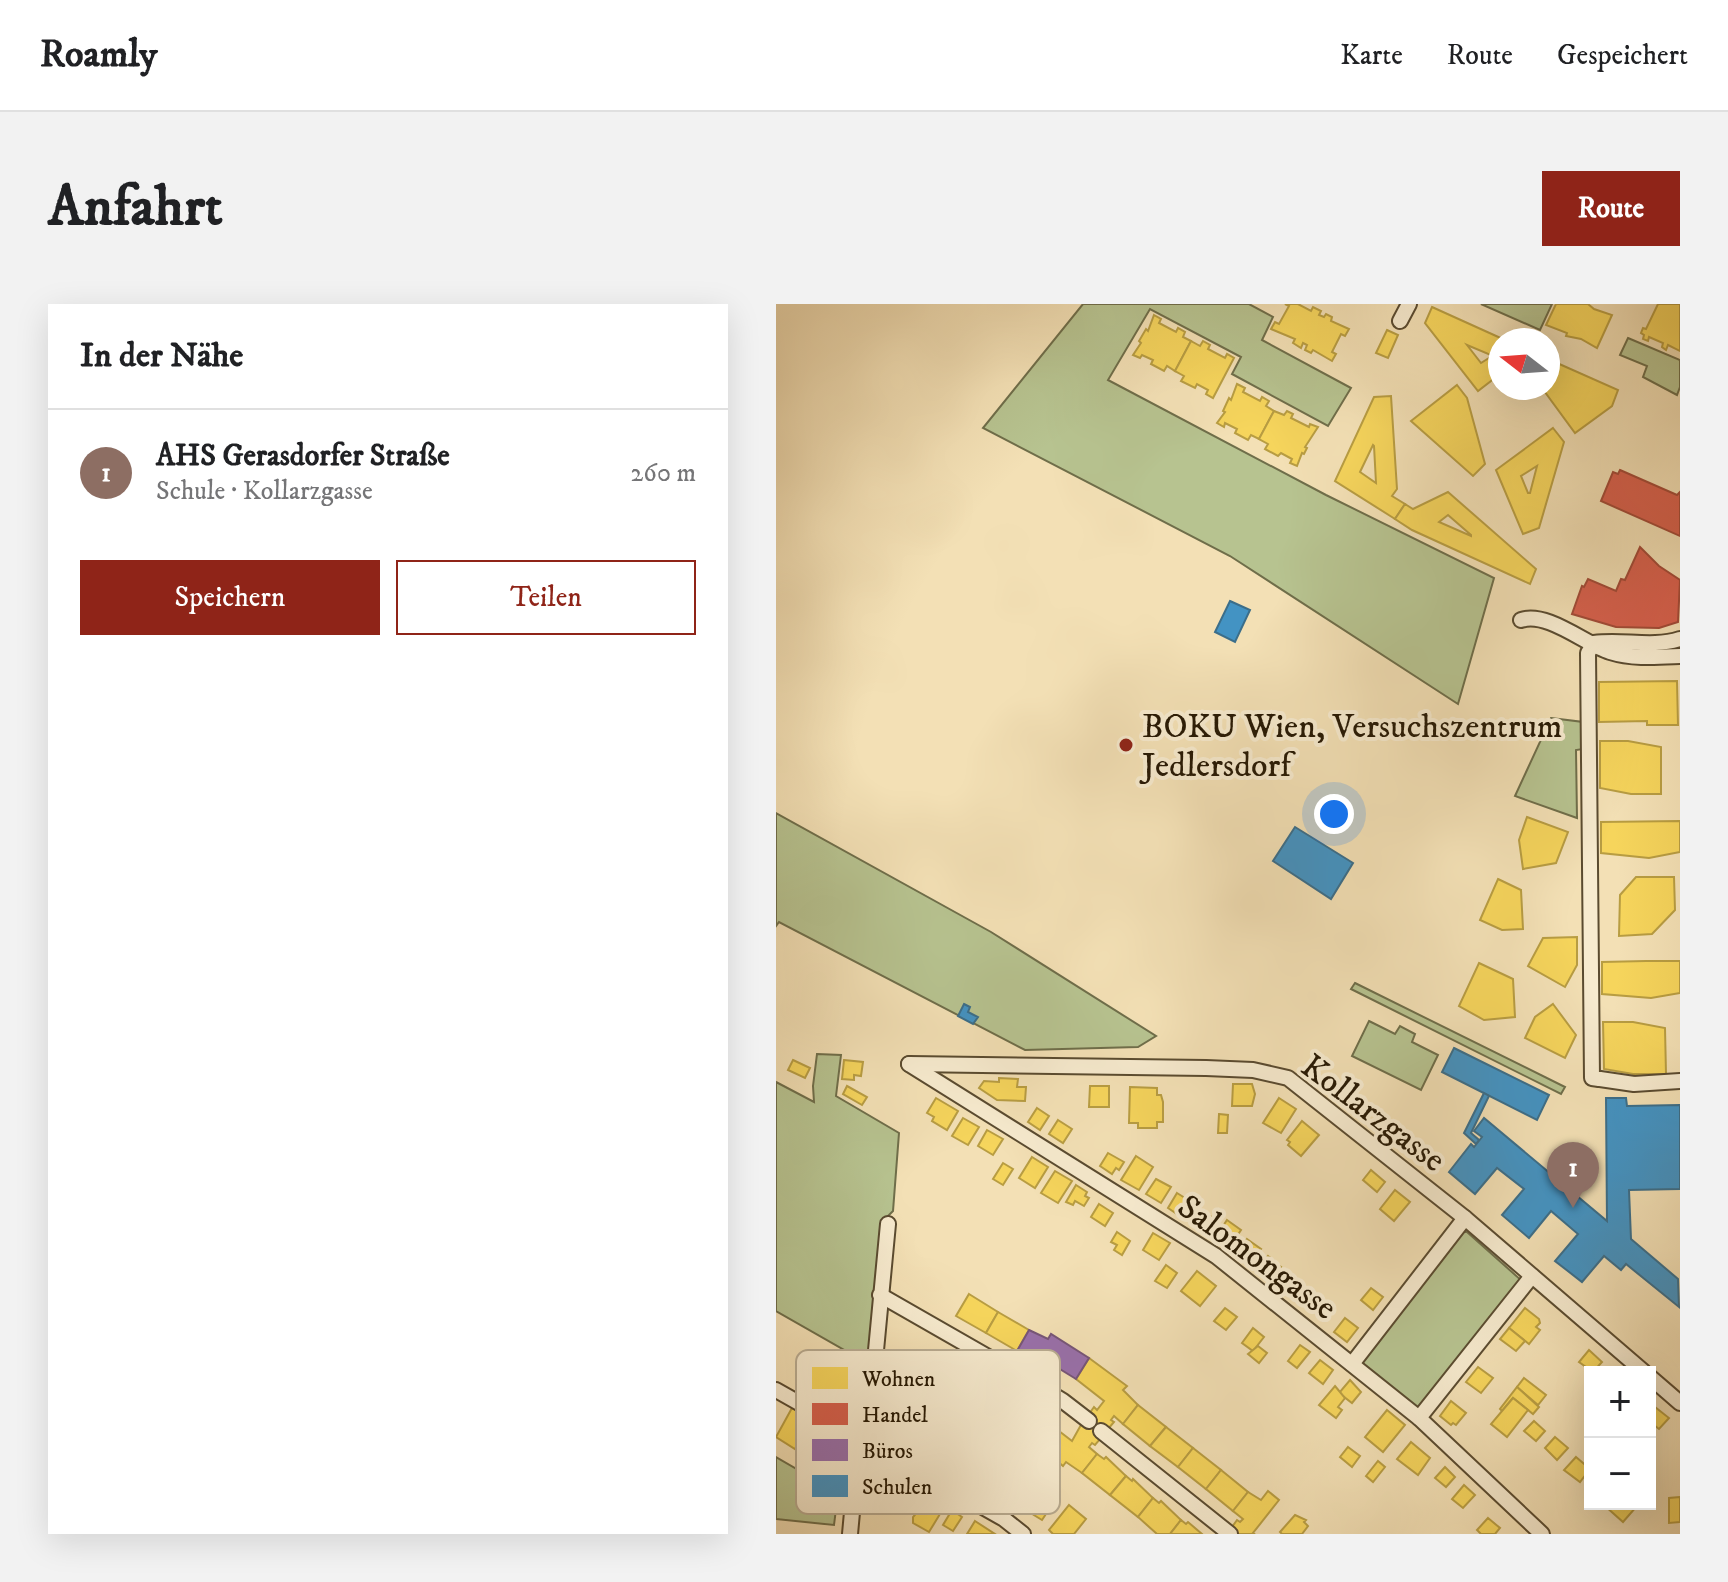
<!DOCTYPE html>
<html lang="de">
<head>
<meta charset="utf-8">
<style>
	body { margin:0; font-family:"IM FELL DW Pica",serif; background:#f2f2f2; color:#202124 }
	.controls { position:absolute; right:24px; bottom:24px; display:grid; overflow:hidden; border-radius:0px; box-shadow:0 8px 32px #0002 }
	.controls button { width:72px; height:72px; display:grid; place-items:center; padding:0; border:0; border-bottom:2px solid #e0e0e0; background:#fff; color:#202124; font:40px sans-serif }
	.compass { position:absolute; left:712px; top:24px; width:72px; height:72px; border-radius:50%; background:#fff; box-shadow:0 8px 32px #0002; rotate:287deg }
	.you { position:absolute; left:558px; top:510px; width:28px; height:28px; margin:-20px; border:6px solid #fff; border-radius:50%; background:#1a73e8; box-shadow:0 0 0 12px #1a73e833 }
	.badge { display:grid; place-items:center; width:52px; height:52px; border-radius:50%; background:#8f2418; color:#fff; font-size:26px; font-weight:700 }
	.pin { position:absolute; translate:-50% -66px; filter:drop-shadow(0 2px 4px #0008) }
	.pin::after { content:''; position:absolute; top:42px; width:28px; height:24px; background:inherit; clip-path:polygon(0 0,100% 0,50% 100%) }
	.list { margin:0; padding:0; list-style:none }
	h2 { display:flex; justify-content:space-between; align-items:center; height:104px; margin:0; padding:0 32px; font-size:34px }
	h2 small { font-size:26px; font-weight:400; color:#757577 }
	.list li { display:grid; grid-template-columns:52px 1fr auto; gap:24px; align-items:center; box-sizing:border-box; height:128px; padding:0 32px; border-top:2px solid #e0e0e0 }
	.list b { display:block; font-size:30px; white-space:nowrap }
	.list p { margin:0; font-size:26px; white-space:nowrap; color:#757577 }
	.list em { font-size:26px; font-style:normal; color:#757577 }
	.actions { display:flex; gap:16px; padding:24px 32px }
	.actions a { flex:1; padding:18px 0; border:2px solid #8f2418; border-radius:0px; text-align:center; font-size:28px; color:#8f2418 }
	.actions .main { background:#8f2418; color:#fff }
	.map { position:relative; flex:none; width:904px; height:1230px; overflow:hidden; border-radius:0px }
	header { display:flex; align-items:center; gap:48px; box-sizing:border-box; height:112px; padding:0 40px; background:#fff; border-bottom:2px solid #e0e0e0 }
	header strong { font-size:38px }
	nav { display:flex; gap:44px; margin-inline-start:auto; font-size:28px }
	.intro { display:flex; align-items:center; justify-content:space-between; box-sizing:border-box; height:192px; padding:0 48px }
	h1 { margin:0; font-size:56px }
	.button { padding:20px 36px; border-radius:0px; background:#8f2418; color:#fff; font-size:28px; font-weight:700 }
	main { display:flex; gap:48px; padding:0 48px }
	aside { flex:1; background:#fff; border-radius:0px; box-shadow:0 8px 32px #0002 }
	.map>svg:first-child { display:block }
	.green { fill:#b7c390; stroke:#6f6e4a; stroke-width:2 }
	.homes { fill:#f6d55c; stroke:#b89d42; stroke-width:2; fill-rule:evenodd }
	.shops { fill:#d6604d; stroke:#a24b37; stroke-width:2 }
	.offices { fill:#9970ab; stroke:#775679; stroke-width:2 }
	.schools { fill:#4393c3; stroke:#3b6e8a; stroke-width:2 }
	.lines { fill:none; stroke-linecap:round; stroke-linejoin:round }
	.street-casing { stroke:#5a4b30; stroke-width:18 }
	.street { stroke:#f7ebcf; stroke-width:14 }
	.poi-dot { fill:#8f2418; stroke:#f7ebcf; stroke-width:3 }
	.labels { text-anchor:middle; stroke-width:8; stroke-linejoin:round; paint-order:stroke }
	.poi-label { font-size:34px; fill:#271904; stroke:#f7ebcf; text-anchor:start }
	.street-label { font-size:34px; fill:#271904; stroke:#f7ebcf }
	.key { fill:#f7ebcf; stroke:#b9ac92; stroke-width:2 }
	.key-label { font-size:22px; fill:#271904 }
</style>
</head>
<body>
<header>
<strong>Roamly</strong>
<nav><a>Karte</a><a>Route</a><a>Gespeichert</a></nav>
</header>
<div class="intro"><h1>Anfahrt</h1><a class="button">Route</a></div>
<main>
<aside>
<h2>In der Nähe<small></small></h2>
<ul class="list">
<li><span class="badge" style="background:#8d6e63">1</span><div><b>AHS Gerasdorfer Straße</b><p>Schule · Kollarzgasse</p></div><em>260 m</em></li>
</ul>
<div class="actions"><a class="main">Speichern</a><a>Teilen</a></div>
</aside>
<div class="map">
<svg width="904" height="1230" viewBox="0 0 904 1230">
	<rect width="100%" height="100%" fill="#f3e0b5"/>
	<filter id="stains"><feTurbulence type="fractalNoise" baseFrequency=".0025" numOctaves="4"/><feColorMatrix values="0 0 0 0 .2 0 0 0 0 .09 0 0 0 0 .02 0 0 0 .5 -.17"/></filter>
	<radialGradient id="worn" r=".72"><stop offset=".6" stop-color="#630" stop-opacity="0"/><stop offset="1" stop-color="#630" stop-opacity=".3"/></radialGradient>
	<g class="green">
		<path d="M307,0H473L497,13L486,36L575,84L552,122L456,70L465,53L374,5L332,76L550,191L718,274L682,400L454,252L207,124Z"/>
		<path d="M705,0H776L764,26Z"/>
		<path d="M852,34L904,56V83L901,91L867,73L871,62L844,51Z"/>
		<path d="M775,414L807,418V445L800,446L801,514L739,492Z"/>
		<path d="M0,509L215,628L380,732L362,743L249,746L3,618L0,622Z"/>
		<path d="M579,679L789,783L785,790L575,685Z"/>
		<path d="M593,717L619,730L624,722L639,730L636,738L662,751L645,786L576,752Z"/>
		<path d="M41,750L65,751L60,792L123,829L117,907L106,918L93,1060L0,1007V778L38,798L37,782Z"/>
		<path d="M685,928H691L746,977L641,1106L582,1057Z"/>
		<path d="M0,1153L62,1189L58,1221L0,1215Z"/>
	</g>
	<g class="homes">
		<path d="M509,0H522L535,7L537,3L545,7L543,11L548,13L550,10L556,13L555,17L573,25L569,32L565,30L556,48L560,50L556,57L537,46L535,49L529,46L531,41L527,39L525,44L517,39L519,35L495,25L499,18L503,20L513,2Z"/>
		<path d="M780,0H812L818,5L836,11L821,44L805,35L790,32L791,29L770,21Z"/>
		<path d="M882,0H904V47L892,41L890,46L886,43L887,39L873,33L872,37L867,35L868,31L865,29L867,24L870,25Z"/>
		<path d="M656,3L729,36H724V70L702,87L649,19ZM691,41L715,51L716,52L705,59Z"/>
		<path d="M378,11L385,15L383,19L400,28L402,24L409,28L407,33L415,37L399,67L391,62L388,67L375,60L377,56L366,51L364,54L357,51L365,39L363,37L370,25L372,27Z"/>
		<path d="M611,26L622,31L612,54L600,49Z"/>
		<path d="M415,37L424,42L427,37L434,41L432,45L449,54L451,50L458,54L437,94L430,90L432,86L421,80L419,84L405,77L408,72L399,67Z"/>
		<path d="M772,55L842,86L836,102L799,129L766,84H772Z"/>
		<path d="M461,80L469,84L467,88L484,97L486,93L493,97L490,102L498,107L483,135L475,131L472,136L459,129L461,125L449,119L448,123L441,119L449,108L447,107L453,94L455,96Z"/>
		<path d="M681,81L691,94L709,160L697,172L635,117Z"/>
		<path d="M615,92L621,185L616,192L629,200L619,215L559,177L598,93ZM597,141L598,142L600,179L584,168Z"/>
		<path d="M498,107L508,111L511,107L517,110L515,114L533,123L534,120L542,123L529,143L531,144L528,150L526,149L521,162L514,159L516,155L505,149L502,152L489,145L492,140L483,135Z"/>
		<path d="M777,124L788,138L763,224L747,230L720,166ZM761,162L754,189H752L745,172Z"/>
		<path d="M672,188L760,265L754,280L636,226L619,215L629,200L637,205ZM672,211L695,231V232L663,218Z"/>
		<path d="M901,377L902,421H871V417L823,418V378Z"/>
		<path d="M824,437H852L885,443V490H855L824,484Z"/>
		<path d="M751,513L792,528L780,559L747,565L743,536Z"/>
		<path d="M904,517V548L873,554L825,549V518Z"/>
		<path d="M860,573H898L899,606L876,630L843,632L844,591Z"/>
		<path d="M722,575L745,586L747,625L726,626L704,616Z"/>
		<path d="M801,633V661L789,683L752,662L767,634Z"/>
		<path d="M870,657H904V689L875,694L826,690V658Z"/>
		<path d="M703,659L737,675L739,713L708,716L683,702Z"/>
		<path d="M777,700L800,731L789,754L749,734L759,713Z"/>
		<path d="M827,718H857L889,724L890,770H857L828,765Z"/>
		<path d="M17,756L34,764L29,774L12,766Z"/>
		<path d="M68,756L87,758L85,772L78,771V776L66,775Z"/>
		<path d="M223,774L242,775L241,783H250L249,797L221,796L203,784L208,777L223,778Z"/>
		<path d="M457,780H476L479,790L476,802H456Z"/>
		<path d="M71,782L91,793L86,801L67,790Z"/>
		<path d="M314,782H333V803H313Z"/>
		<path d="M354,783L381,784V791H385L387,798V818H381V824H362V819H353Z"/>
		<path d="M160,794L182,807L171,826L156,817L158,813L151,809Z"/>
		<path d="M503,794L520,805L505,829L487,819Z"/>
		<path d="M261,804L273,812L264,826L252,818Z"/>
		<path d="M443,810L452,811L451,829H442Z"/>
		<path d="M187,814L203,823L192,841L176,832Z"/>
		<path d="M282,816L296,825L287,839L273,830Z"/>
		<path d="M526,817L543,831L525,852L512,841L514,838L511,836Z"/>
		<path d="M211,826L227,835L217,851L202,842Z"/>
		<path d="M332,849L348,858L343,866L340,864L336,870L324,862Z"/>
		<path d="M360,852L377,863L363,886L345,876Z"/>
		<path d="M256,853L272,863L259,884L243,874Z"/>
		<path d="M227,859L237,865L227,881L217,875Z"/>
		<path d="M595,866L609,878L601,888L587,876Z"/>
		<path d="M279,867L296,877L282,899L265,889Z"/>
		<path d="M380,875L395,883L385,899L370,890Z"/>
		<path d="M300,881L311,888L309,892L313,894L308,902L299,897L297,901L290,898Z"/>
		<path d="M619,886L634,898L618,917L604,905Z"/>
		<path d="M401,889L417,899L407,914L392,904Z"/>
		<path d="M323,900L337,909L329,922L315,913Z"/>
		<path d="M425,906L440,916L429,928L416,919Z"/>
		<path d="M451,916L465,926L455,941L441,931Z"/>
		<path d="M341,928L354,937L346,951L338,946L341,941L335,938Z"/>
		<path d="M377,929L394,939L383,956L367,946Z"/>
		<path d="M471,935L485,945L475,957L462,947Z"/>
		<path d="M492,952L505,963L494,977L481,966Z"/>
		<path d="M390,961L401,969L391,984L379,977Z"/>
		<path d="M421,967L440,982L424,1002L405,987Z"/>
		<path d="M513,970L526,980L515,993L503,983Z"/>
		<path d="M595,984L607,993L597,1006L585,996Z"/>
		<path d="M193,990L222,1008L210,1029L180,1012Z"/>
		<path d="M449,1004L461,1013L450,1026L438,1017Z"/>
		<path d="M749,1004L763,1015L764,1019L760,1023L764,1026L753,1040L733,1024Z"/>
		<path d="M222,1008L253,1026L241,1047L210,1029Z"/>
		<path d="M569,1014L582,1024L571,1038L558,1028Z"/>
		<path d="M477,1024L488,1033L477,1047L466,1039Z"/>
		<path d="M733,1024L749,1037L740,1047L724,1035Z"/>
		<path d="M524,1041L534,1048L521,1064L512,1057Z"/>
		<path d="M482,1042L491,1049L483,1059L472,1050Z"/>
		<path d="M813,1046L826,1058L817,1068L803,1058Z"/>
		<path d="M313,1054L351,1082L347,1086L362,1101L347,1120L338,1112L335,1116L338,1118L332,1125L325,1127L313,1117V1110L318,1103L321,1106L328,1097L300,1075Z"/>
		<path d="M544,1056L557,1066L547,1080L533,1069Z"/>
		<path d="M702,1063L717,1074L705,1089L690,1078Z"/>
		<path d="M748,1074L770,1091L762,1101L741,1083Z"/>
		<path d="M574,1076L585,1088L576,1099L563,1089Z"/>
		<path d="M559,1082L569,1094L562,1103L566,1106L560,1114L543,1101Z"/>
		<path d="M741,1083L763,1103L757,1110L737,1094L726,1107L724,1105Z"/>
		<path d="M737,1094L752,1106L731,1133L715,1120Z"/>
		<path d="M675,1097L690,1109L680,1121L677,1119L675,1121L664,1112Z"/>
		<path d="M362,1101L390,1123L374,1142L347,1120Z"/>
		<path d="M879,1103L893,1114L883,1125L874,1118V1109Z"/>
		<path d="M16,1104L36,1116L19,1145L0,1133Z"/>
		<path d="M611,1106L629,1121L607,1148L589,1133Z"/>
		<path d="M270,1117L296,1137L306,1119L313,1117L325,1127V1134L319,1141L316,1139L313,1143L321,1150L306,1169L290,1158L287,1162L257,1137Z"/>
		<path d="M758,1117L769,1127L760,1137L748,1127Z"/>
		<path d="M390,1123L417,1144L402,1163L374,1142Z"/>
		<path d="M779,1133L792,1144L781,1156L769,1144Z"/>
		<path d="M635,1138L654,1154L642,1171L621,1155Z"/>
		<path d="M572,1143L584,1152L576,1163L564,1153Z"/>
		<path d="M417,1144L445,1166L430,1185L402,1163Z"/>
		<path d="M321,1150L328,1155L330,1153L350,1172L334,1191L306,1169Z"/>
		<path d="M800,1153L814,1165L804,1178L788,1166Z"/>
		<path d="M602,1157L609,1163L597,1178L590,1172Z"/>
		<path d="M669,1163L679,1173L670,1183L659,1174Z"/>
		<path d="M445,1166L472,1188L457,1207L430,1185Z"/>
		<path d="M350,1172L356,1177L357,1175L377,1194L362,1213L334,1191Z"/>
		<path d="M688,1181L699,1191L687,1204L676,1195Z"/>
		<path d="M492,1187L503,1196L477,1229L479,1230H455L456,1223L461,1216L464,1218L467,1215L457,1207L472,1188L485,1196Z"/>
		<path d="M258,1189L276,1201L266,1216L248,1205Z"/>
		<path d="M904,1193V1218L893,1219V1194Z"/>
		<path d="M377,1194L383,1199L385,1197L405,1216L394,1230H381L362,1213Z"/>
		<path d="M831,1200H858L861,1202L847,1218L829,1202Z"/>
		<path d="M147,1201L164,1210L153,1228L137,1219V1213Z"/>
		<path d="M293,1201L310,1215L298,1230H277L273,1226Z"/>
		<path d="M176,1206L186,1213L177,1227L167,1221Z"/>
		<path d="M519,1211L530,1216L528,1218L532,1222L526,1230H506L504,1228Z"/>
		<path d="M712,1214L724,1224L719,1230H705L701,1226Z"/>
		<path d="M405,1216L410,1220L412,1218L426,1230H394Z"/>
		<path d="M199,1217L219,1230H191Z"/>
	</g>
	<g class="shops">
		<path d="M844,166L901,191L904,188V232L825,197L837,168L842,170Z"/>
		<path d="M864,243L883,262L904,276L902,318L883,324L840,323L796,310L806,282L808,283L812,275L840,287L845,275L849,276Z"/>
	</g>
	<path class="offices" d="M253,1026L272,1035L275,1030L313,1054L300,1075L269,1056L263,1066L266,1068L263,1075L256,1078L242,1070V1063L246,1055L250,1057L252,1053L241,1047Z"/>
	<g class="schools">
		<path d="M454,297L474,306L459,338L439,328Z"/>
		<path d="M519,523L577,559L555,595L497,557Z"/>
		<path d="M188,700L194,703L192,708L202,713L197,720L182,712Z"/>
		<path d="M678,744L773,791L761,816L666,768Z"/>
		<path d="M708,789L713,792L695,829L703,836L700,840L688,829Z"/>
		<path d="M830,794H850L851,802L904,801V885L853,886L855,935L902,975L903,1003L850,960L845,966L828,952L806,978L779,957L802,930L775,907L753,934L726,911L748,885L721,864L699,890L673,868L695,840L698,843L706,833L698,827L708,814L831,917Z"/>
	</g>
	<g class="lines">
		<g class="street-casing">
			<g id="street">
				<path d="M624,17L633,0"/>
				<path d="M745,316C771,307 809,340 834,348C856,355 881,353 904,352"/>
				<path d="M818,339L812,349L816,774L823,775"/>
				<path d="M818,339C847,335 876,344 904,335"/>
				<path d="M133,760L430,764L477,766L512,774L689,914L868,1068"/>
				<path d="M133,760L440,952L643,1114L766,1230"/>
				<path d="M824,775L858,780L904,777"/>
				<path d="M104,991L242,1070"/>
				<path d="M576,1060L689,914"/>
				<path d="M874,1073L904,1099"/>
				<path d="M256,1078L287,1097L313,1117"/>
				<path d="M0,1086L228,1215L247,1230"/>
				<path d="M643,1114L756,972"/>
				<path d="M325,1127L454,1230"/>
				<path d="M74,1230L81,1154L93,1120L112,920"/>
			</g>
		</g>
		<use href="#street" class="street"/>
	</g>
	<circle class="poi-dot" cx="350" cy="441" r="8"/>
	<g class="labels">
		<g class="poi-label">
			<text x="366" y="433">BOKU Wien, Versuchszentrum<tspan x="366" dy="39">Jedlersdorf</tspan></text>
		</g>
		<g class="street-label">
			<text transform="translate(598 808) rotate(37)" y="12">Kollarzgasse</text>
			<text transform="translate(482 952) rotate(36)" y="12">Salomongasse</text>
		</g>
	</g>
	<rect x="20" y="1046" width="264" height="164" rx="12" class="key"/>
	<rect x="36" y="1063" width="36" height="22" fill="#f6d55c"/>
	<rect x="36" y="1099" width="36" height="22" fill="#d6604d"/>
	<rect x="36" y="1135" width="36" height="22" fill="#9970ab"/>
	<rect x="36" y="1171" width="36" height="22" fill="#4393c3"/>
	<g class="key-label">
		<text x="86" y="1082">Wohnen</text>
		<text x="86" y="1118">Handel</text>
		<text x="86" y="1154">Büros</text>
		<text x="86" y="1190">Schulen</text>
	</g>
	<rect width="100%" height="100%" filter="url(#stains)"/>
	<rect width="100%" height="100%" fill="url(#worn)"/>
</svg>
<div class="controls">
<button>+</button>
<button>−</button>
</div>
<svg class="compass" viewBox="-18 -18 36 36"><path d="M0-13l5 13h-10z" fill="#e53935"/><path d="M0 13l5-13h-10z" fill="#757577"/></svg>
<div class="you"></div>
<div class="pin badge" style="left:797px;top:904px;background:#8d6e63">1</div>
</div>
</main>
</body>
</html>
